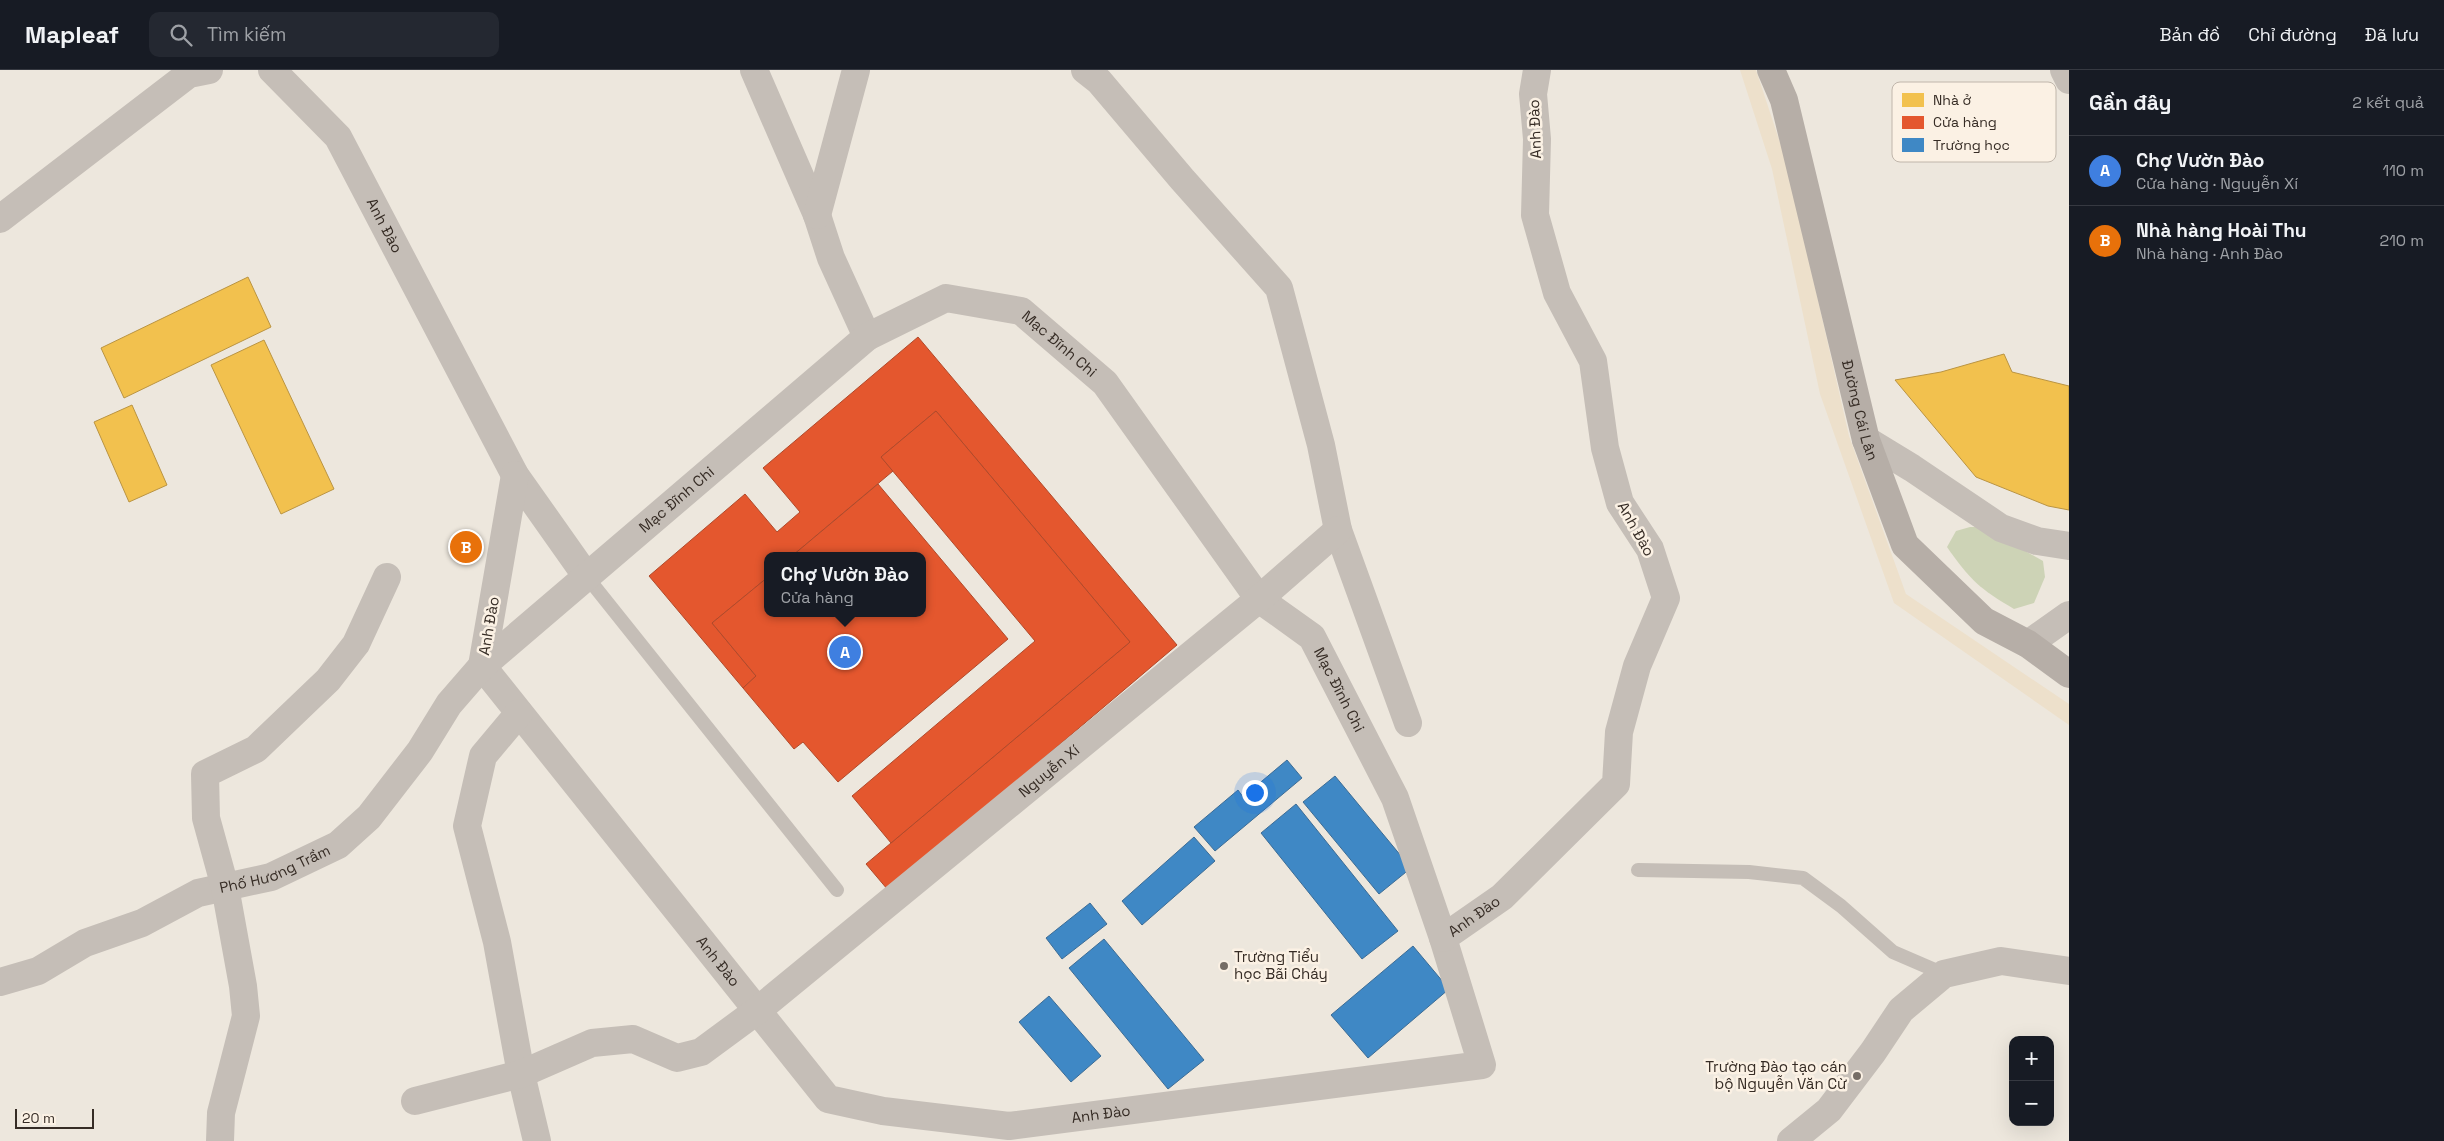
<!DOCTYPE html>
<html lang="vi">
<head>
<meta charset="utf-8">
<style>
	body { margin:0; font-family:"Space Grotesk",sans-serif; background:#242831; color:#f1f3f6 }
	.controls { position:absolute; right:15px; bottom:15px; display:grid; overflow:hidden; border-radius:10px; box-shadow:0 5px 20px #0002 }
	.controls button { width:45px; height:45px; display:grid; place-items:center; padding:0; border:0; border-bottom:1px solid #363941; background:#171b24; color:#f1f3f6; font:25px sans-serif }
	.scale { position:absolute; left:15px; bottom:12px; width:79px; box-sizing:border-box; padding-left:5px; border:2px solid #362c25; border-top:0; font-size:14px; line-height:18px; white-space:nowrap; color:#362c25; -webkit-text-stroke:4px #fbf1e4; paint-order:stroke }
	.you { position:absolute; left:1254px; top:722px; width:18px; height:18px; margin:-12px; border:4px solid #fff; border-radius:50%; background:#1a73e8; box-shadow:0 0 0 8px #1a73e833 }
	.badge { display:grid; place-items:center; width:32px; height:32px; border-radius:50%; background:#2563eb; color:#fff; font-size:16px; font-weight:700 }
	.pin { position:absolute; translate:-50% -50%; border:2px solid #fff; box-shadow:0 1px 5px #0006 }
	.popup { position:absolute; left:764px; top:482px; width:162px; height:65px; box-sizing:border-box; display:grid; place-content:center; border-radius:10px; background:#171b24; filter:drop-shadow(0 1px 4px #0005); font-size:16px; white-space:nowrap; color:#9ea1a6 }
	.popup b { font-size:19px; color:#f1f3f6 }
	.popup::after { content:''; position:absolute; left:50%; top:100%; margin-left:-10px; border:10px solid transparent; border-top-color:#171b24 }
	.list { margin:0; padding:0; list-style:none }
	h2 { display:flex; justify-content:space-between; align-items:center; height:65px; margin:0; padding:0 20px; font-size:21px }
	h2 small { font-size:16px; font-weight:400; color:#9ea1a6 }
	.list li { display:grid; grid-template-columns:32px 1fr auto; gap:15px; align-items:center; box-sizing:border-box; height:70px; padding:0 20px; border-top:1px solid #363941 }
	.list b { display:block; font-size:19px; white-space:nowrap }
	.list p { margin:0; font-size:16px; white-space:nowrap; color:#9ea1a6 }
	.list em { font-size:16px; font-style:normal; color:#9ea1a6 }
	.icon { flex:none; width:28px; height:28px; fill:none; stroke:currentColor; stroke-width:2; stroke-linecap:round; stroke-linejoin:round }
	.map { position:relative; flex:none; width:2069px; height:1071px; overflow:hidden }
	header { display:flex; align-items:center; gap:30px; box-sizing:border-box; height:70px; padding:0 25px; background:#171b24; border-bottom:1px solid #363941 }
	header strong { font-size:24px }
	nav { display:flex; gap:28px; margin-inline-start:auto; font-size:18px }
	.search { width:350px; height:45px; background:#242831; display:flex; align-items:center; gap:12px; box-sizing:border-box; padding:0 18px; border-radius:10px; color:#9ea1a6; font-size:19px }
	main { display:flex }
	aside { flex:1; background:#171b24 }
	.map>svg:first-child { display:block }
	.green { fill:#cdd3b6 }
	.plaza { fill:#ede0cb }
	.homes { fill:#f2c14e; stroke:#ba9442 }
	.shops { fill:#e4572e; stroke:#b04a2b }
	.schools { fill:#3f88c5; stroke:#3c6c95 }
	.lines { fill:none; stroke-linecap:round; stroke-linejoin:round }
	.lane { stroke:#c5beb7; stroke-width:14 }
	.street { stroke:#c5beb7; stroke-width:28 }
	.secondary { stroke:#b6aea7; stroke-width:28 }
	.poi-dot { fill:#766d65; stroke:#fbf1e4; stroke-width:2 }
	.labels { text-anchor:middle; stroke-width:5; stroke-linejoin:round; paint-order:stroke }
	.street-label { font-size:15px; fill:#362c25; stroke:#fbf1e4 }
	.poi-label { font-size:15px; fill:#362c25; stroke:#fbf1e4; text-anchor:start }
	.key { fill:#fbf1e4; stroke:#c0b6ab; stroke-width:1 }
	.key-label { font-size:14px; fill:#362c25 }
</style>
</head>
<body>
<header>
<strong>Mapleaf</strong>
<div class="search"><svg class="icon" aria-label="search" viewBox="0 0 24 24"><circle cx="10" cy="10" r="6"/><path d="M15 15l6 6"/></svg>Tìm kiếm</div>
<nav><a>Bản đồ</a><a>Chỉ đường</a><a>Đã lưu</a></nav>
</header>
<main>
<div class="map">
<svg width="2069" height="1071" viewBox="0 0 2069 1071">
	<rect width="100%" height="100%" fill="#ede7dd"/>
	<path class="green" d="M1970,457H1982L2043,491L2045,507L2034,533L2014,539C1980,519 1970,510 1947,477L1956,461Z"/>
	<path class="plaza" d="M1740,0H1756L1787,94L1849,366L1906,524L2069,634V655L1894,533L1820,324L1772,99Z"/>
	<g class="homes">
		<path d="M248,207L271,257L124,328L101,278Z"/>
		<path d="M264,270L334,419L281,444L211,295Z"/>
		<path d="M2004,284L2012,302L2069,316V440L2048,436L1976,407L1895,310L1941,302Z"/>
		<path d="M132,335L167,415L129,432L94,352Z"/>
	</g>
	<g class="shops">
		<path d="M918,267L1177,575L888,820L866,794L1130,572L936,341L881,387L893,401L792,486H768V507L712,553L756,606L743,618L649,506L745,424L777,462L800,442L763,398Z"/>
		<path d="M936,341L1130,572L891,773L852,726L1035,571L881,387Z"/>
		<path d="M878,414L1008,569L838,712L803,672L794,679L743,618L756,606L712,553L768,507V543H922V486H792Z"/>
	</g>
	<g class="schools">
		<path d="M1287,690L1302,708L1215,781L1194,757L1238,720L1243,727Z"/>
		<path d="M1335,706L1411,798L1379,824L1303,732Z"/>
		<path d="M1296,734L1398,861L1362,889L1261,763Z"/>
		<path d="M1194,767L1215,791L1142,855L1122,831Z"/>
		<path d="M1090,833L1107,854L1062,889L1046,868Z"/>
		<path d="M1104,869L1204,990L1168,1019L1069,898Z"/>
		<path d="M1413,876L1449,919L1368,988L1331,945Z"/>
		<path d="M1049,926L1101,986L1071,1012L1019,952Z"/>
	</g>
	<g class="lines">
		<g class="lane">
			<path d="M587,507L837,820"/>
			<path d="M1638,800L1749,802L1803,808L1841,836L1893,882L1944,904"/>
		</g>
		<g class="street">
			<path id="s1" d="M272,0L338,67L515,405L587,507"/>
			<path d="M754,0L817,145L831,188L867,267"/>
			<path d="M1085,0L1099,11L1182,109L1279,218L1321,375L1338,460L1408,653"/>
			<path d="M2064,0L2069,10"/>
			<path d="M817,145L856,0"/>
			<path d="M0,149L189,4L209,0"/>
			<path d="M1866,370L1912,398L2001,458L2037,471L2069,476"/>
			<path id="s2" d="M515,405L482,596L828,1029L883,1041L1009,1056L1482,995L1443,868L1502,827L1616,714L1619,662L1637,596L1666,528L1650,479L1620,433L1605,378L1593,291L1557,223L1535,145L1537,69L1533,24L1537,0"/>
			<path d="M2028,574L2069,545"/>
			<path d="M519,643L483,686L467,756L497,872L521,1004L537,1071"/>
			<path id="s3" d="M0,912L38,901L85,873L142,853L198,823L271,807L338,775L369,747L420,681L449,634L482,596L867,267L946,228L1021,241L1105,313L1259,529L1312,567L1395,728L1443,868"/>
			<path id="s4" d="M415,1031L521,1004L592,973L633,969L677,988L701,982L758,940L1259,529L1338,460"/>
			<path d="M220,1071L221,1043L246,946L243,916L225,817L206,748L205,704L256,679L328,610L356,574L387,507"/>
			<path d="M1791,1071L1829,1040L1873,982L1901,940L1944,904L2001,891L2069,901"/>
		</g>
		<path class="secondary" id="s5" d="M1771,0L1784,30L1866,370L1905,475L1984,551L2028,574L2069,604"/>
	</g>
	<g class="poi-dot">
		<circle cx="1224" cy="896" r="5"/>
		<circle cx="1857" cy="1006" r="5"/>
	</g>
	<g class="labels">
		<g class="street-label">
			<text transform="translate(1535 59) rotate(-92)" y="5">Anh Đào</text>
			<text dy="5" stroke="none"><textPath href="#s1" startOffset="194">Anh Đào</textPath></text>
			<text dy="5" stroke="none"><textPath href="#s3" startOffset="1319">Mạc Đĩnh Chi</textPath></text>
			<text dy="5" stroke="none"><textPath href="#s5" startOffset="352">Đường Cái Lân</textPath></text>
			<text dy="5" stroke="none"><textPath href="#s3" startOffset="854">Mạc Đĩnh Chi</textPath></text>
			<text transform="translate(1636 459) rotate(61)" y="5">Anh Đào</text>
			<text transform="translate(489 556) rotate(-80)" y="5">Anh Đào</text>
			<text dy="5" stroke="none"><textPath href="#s3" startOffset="1769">Mạc Đĩnh Chi</textPath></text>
			<text dy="5" stroke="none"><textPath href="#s4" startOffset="748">Nguyễn Xí</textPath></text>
			<text dy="5" stroke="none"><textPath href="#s3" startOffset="299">Phố Hương Trầm</textPath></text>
			<text dy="5" stroke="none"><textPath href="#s2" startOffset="1579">Anh Đào</textPath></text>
			<text dy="5" stroke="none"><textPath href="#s2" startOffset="572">Anh Đào</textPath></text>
			<text dy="5" stroke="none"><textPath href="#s2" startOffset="1024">Anh Đào</textPath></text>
		</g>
		<g class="poi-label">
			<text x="1234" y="892">Trường Tiểu<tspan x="1234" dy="17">học Bãi Cháy</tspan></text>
			<text x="1847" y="1002" text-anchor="end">Trường Đào tạo cán<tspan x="1847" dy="17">bộ Nguyễn Văn Cừ</tspan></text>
		</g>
	</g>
	<rect x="1892" y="12" width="164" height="80" rx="8" class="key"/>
	<rect x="1902" y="23" width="22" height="14" fill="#f2c14e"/>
	<rect x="1902" y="46" width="22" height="13" fill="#e4572e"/>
	<rect x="1902" y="68" width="22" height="14" fill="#3f88c5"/>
	<g class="key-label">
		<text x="1933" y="35">Nhà ở</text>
		<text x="1933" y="57">Cửa hàng</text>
		<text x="1933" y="80">Trường học</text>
	</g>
</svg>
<div class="controls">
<button>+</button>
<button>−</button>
</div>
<div class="scale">20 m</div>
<div class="you"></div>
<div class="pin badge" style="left:845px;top:582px;background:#3f7fe0">A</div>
<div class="popup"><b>Chợ Vườn Đào</b>Cửa hàng</div>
<div class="pin badge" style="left:466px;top:477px;background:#e8710a">B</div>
</div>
<aside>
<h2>Gần đây<small>2 kết quả</small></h2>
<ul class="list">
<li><span class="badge" style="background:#3f7fe0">A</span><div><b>Chợ Vườn Đào</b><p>Cửa hàng · Nguyễn Xí</p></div><em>110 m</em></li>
<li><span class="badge" style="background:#e8710a">B</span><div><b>Nhà hàng Hoài Thu</b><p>Nhà hàng · Anh Đào</p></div><em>210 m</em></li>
</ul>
</aside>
</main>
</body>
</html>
